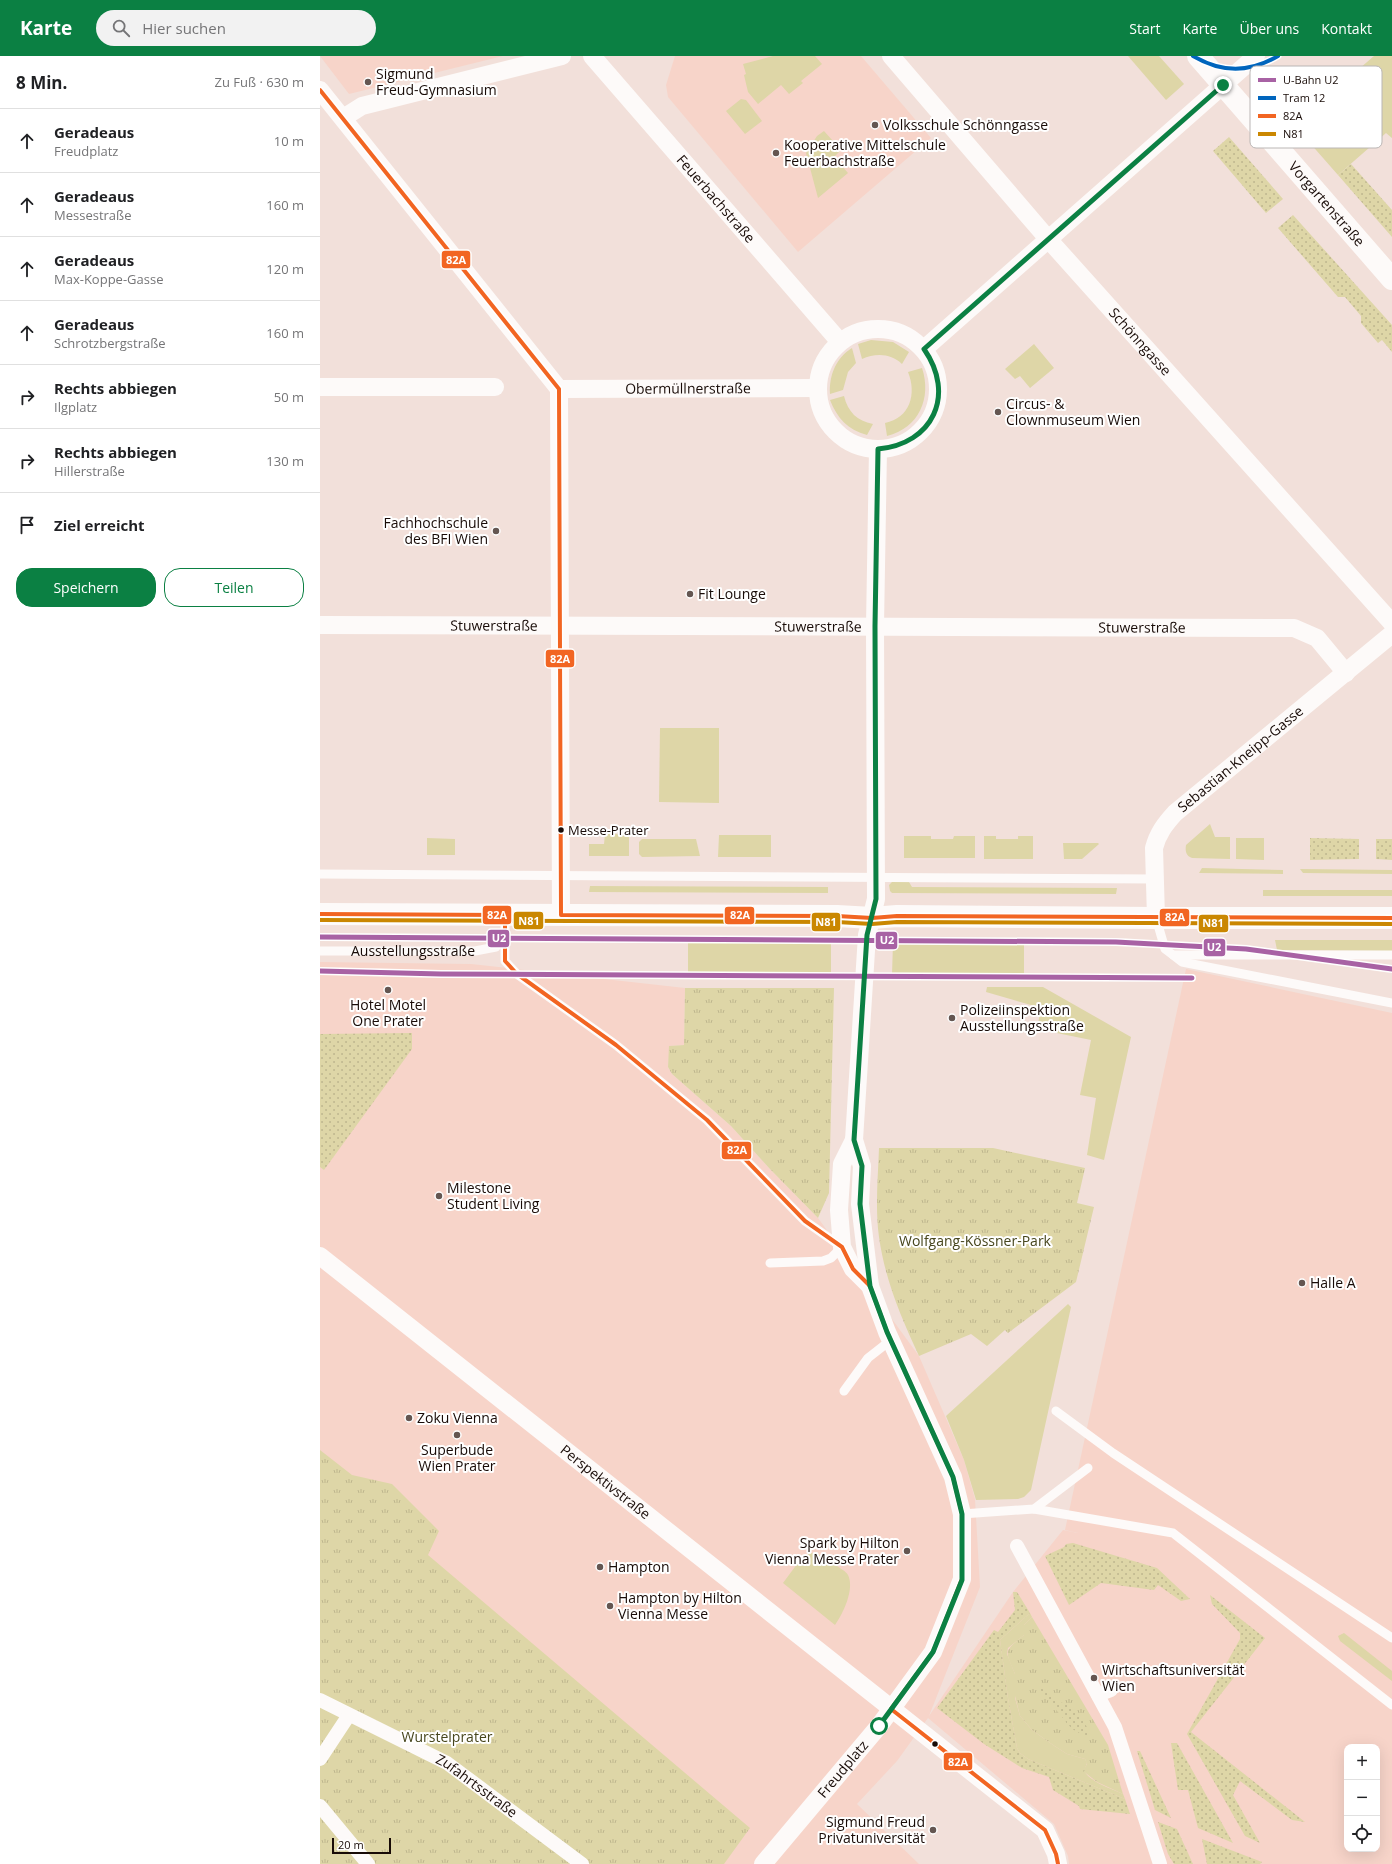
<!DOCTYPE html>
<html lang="de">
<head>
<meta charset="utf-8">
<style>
	body { margin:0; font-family:"Open Sans",sans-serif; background:#f2f2f2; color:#202124 }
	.controls { position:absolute; right:12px; bottom:12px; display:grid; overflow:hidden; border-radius:8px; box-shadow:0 4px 16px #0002 }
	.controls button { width:36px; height:36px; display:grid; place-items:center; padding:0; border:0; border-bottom:1px solid #e0e0e0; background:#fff; color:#202124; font:20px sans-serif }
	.scale { position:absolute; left:12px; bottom:10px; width:59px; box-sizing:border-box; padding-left:4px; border:2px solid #180b07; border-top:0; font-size:11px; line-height:14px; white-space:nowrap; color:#180b07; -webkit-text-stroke:3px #fff; paint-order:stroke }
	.stop { position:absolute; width:12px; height:12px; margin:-9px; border:3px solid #0b8043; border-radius:50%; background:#fff }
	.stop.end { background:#0b8043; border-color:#fff; box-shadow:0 1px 4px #0008 }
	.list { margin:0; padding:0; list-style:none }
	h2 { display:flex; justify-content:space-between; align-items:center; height:52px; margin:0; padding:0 16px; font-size:17px }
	h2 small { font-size:13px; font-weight:400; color:#757577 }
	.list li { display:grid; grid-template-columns:26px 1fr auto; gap:12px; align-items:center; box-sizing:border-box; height:64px; padding:0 16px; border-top:1px solid #e0e0e0 }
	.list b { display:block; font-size:15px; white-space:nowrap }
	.list p { margin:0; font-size:13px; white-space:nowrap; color:#757577 }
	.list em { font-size:13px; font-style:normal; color:#757577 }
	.actions { display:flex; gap:8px; padding:12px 16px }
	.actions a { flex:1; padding:9px 0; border:1px solid #0b8043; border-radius:16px; text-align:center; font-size:14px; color:#0b8043 }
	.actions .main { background:#0b8043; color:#fff }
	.icon { flex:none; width:22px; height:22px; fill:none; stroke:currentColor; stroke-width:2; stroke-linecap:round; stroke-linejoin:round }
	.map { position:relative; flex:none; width:1072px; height:1808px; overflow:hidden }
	header { display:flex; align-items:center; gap:24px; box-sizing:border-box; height:56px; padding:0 20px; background:#0b8043; color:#fff }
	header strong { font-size:19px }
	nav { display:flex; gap:22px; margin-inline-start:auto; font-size:14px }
	.search { width:280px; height:36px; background:#f2f2f2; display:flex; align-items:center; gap:10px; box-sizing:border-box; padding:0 14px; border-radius:22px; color:#757577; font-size:15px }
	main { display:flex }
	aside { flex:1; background:#fff }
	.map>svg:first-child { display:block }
	.built { fill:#f7d4c9; fill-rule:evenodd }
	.grass { fill:#ded6a7 }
	.park { fill:url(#park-tufts) }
	.garden { fill:url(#garden-dots) }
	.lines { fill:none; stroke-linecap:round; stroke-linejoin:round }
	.service { stroke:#fdfaf9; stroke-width:9 }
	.pedestrian { stroke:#fdfaf9; stroke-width:14 }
	.minor { stroke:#fdfaf9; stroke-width:18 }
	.tertiary { stroke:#fdfaf9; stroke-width:22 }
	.secondary { stroke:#fdfaf9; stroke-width:22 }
	.bus-1-casing { stroke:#fff; stroke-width:7 }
	.bus-2-casing { stroke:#fff; stroke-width:7 }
	.bus-1 { stroke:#f26522; stroke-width:4 }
	.bus-2 { stroke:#ca8701; stroke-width:4 }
	.tram-1-casing { stroke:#fff; stroke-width:7 }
	.tram-1 { stroke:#0065bd; stroke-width:4 }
	.metro-1-casing { stroke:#fff; stroke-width:8 }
	.metro-1 { stroke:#a862a4; stroke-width:5 }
	.route { stroke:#0b8043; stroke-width:5 }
	.poi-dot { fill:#645651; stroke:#fff; stroke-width:1.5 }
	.bus-dot { fill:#180b07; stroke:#fff; stroke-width:1.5 }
	.labels { text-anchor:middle; stroke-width:4; stroke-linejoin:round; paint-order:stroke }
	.bus-label { font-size:13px; fill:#180b07; stroke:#fff; text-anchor:start }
	.poi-label { font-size:14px; fill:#180b07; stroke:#fff; text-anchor:start }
	.street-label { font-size:14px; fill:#180b07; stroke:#fff }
	.park-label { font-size:14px; fill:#47461d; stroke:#fff }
	.key { fill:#fff; stroke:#bab6b5; stroke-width:1 }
	.key-label { font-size:11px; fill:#180b07 }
	.line-badge { stroke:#fff; stroke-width:1.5 }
	.badge-label { font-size:11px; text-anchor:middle; font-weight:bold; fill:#fff }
</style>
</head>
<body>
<header>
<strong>Karte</strong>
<div class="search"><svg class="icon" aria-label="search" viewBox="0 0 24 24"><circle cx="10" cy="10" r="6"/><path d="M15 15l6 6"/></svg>Hier suchen</div>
<nav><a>Start</a><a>Karte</a><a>Über uns</a><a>Kontakt</a></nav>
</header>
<main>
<aside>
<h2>8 Min.<small>Zu Fuß · 630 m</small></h2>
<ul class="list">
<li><svg class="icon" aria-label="ahead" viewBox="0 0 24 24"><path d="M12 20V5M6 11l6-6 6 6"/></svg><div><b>Geradeaus</b><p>Freudplatz</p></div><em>10 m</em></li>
<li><svg class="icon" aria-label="ahead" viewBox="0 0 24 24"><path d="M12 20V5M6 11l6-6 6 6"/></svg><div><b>Geradeaus</b><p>Messestraße</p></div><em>160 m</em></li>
<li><svg class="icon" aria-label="ahead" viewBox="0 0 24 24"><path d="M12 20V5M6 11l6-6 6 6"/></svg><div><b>Geradeaus</b><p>Max-Koppe-Gasse</p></div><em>120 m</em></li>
<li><svg class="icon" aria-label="ahead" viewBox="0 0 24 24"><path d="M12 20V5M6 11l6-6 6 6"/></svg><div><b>Geradeaus</b><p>Schrotzbergstraße</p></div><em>160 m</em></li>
<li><svg class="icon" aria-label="right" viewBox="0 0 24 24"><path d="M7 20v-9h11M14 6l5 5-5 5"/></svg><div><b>Rechts abbiegen</b><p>Ilgplatz</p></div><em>50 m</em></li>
<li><svg class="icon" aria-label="right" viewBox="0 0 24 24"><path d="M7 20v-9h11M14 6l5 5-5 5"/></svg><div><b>Rechts abbiegen</b><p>Hillerstraße</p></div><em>130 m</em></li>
<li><svg class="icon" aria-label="arrive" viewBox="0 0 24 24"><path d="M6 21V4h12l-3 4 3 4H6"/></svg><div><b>Ziel erreicht</b></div></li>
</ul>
<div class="actions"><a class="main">Speichern</a><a>Teilen</a></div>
</aside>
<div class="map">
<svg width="1072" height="1808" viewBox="0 0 1072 1808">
	<defs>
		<pattern id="park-tufts" width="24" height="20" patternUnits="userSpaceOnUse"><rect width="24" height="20" fill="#ded6a7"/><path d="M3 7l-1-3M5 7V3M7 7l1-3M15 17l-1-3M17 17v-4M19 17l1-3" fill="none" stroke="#beb68e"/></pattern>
		<pattern id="garden-dots" width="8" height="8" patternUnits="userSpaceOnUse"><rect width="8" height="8" fill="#ded6a7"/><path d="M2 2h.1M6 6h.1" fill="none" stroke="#beb68e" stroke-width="1.8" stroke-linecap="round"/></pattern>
	</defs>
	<rect width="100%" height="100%" fill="#f2e0da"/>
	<g class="built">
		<path d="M0,0H183L29,38Z"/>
		<path d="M355,0H541L611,82L478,196L348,41L346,29Z"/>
		<path d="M0,906L151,908L365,932L364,989L350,990L348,1011L352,1018L411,1070L449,1112L498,1162L599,1300L644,1404L655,1443L660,1531L609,1660L693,1536L743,1474L758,1477L745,1474L866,913L1072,957V1808H749L748,1800L734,1768L608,1662L577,1705L537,1748L599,1808H0ZM1027,1691H1057V1793H1027Z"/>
	</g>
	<g class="grass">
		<path d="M453,0H495L502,8L481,25L483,27L469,38L461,29L438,48L428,36L424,19L426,18L423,8Z"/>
		<path d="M808,0H839L864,28L846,44Z"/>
		<path d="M1054,0H1072V82L1066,77L1018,119L960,53L975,40L989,56Z"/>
		<path d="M421,43L426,44L442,65L425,78L406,55Z"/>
		<path d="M504,75L521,94L514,101L528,117L498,142L486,97L497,80Z"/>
		<path d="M551,284L573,286L589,296L582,308C571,297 555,297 542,303L538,288Z"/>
		<path d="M714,288L734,312L710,332L700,320L695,323L685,313Z"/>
		<path d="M532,292L536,307L528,316L523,334L510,338C509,319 516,302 532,292Z"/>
		<path d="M602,312C612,342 599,372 567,380L565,367C590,362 597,338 588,316Z"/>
		<path d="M524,340C528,356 537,365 553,368L547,379C528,374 517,362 510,344Z"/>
		<path d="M340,672H399V747L339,746Z"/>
		<path d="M890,768L895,781H910V803L872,802C866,800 865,795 866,789Z"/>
		<path d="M285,778H309V800H269V788H284Z"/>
		<path d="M399,779H451V801H398Z"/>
		<path d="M584,780H611V783H633L634,780H655V802H584Z"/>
		<path d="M664,780H676V783H698V780H713V803H664Z"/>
		<path d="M107,782L135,783V799H107Z"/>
		<path d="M916,782H944V804L916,803Z"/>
		<path d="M322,783H376L380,800L322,801L319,798V786Z"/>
		<path d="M743,787H778L779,788L762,803H744Z"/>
		<path d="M882,812L963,814V818L879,817Z"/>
		<path d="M980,813L1072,814V818L983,817Z"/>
		<path d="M572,826H589L592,831L797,832L796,838L572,837L570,835L569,829Z"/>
		<path d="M270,830L508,831V837L269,836Z"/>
		<rect x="943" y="834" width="129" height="6"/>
		<path d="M955,884H1072V895L957,894Z"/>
		<path d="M368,885H511V919L368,918Z"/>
		<path d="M573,886H704V919H572Z"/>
		<path d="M667,931H723L811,981L784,1104L767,1099L776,1042L760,1039L771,984L717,973L721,952L666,936Z"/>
		<path d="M748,1248L751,1251L711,1434L704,1441L698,1443L656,1444L644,1404L626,1360Z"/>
		<path d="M491,1497C501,1498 508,1502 516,1509C519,1512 526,1515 528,1519C535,1533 523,1558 515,1569L463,1527L483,1500Z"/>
		<path d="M710,1557L712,1561L704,1569V1579L688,1592L687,1598L695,1618V1642L700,1660L712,1674L733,1689L747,1698L765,1703L767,1707L764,1715C772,1727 790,1732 803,1738L805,1743L708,1703L700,1697L697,1692L688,1642L680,1584Z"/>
		<path d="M1024,1577L1072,1615V1625L1020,1585L1018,1580Z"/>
	</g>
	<g class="park">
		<path d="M365,932H514L509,1137L498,1162L449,1112L411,1070L352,1018L348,1011L349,990L364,989Z"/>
		<path d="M559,1092H673L765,1112L757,1147L774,1151L756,1226L688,1277L685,1274L667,1290L651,1278L599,1300C581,1261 565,1224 559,1181C555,1152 558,1121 559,1092Z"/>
		<path d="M0,1394L32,1419L72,1428L119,1475L108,1499L430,1772L404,1808H0Z"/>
		<path d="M712,1561L788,1689L803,1738L777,1726L763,1715L767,1708L765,1703L747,1698L733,1689L712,1674L700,1660L692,1628L695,1618C685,1594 683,1596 704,1579V1569Z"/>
	</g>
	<g class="garden">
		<path d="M909,81L963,143L946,157L893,95Z"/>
		<path d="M1031,108L1072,154V181L1018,119Z"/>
		<path d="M973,159L1072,269V296L1062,284L1058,287L1041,267V260L1025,241H1018L958,172Z"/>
		<path d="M990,782L1039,783V803L990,804Z"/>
		<path d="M1056,783H1072V804L1056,803Z"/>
		<path d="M92,977V993L4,1114L0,1111V978Z"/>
		<path d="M753,1487L837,1512L870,1543L861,1545L838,1529L834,1534L781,1527L749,1549L725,1500L744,1491L746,1488Z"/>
		<path d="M693,1536H697L710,1557L680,1584L688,1642L697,1692L700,1697L708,1703L805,1743L810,1758L760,1753L759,1750L733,1734L729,1721L702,1712L664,1688L617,1652L674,1574L678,1576L695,1554Z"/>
		<path d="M890,1539L945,1582L871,1676L985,1766L972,1764L920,1725L913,1739L940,1787L925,1780L867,1678L920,1583V1577L892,1548Z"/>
		<path d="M720,1632C728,1635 731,1643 739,1646C741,1647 745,1647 748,1648C758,1654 768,1668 769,1680H766L752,1673L728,1644L718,1636V1633Z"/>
		<path d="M851,1687H857L913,1787L878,1772L868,1734H858Z"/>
		<path d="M817,1695H820L851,1762L835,1754Z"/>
		<path d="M838,1766L857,1773L873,1808H854L848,1798Z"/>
		<path d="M882,1783L942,1806L940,1808H887Z"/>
	</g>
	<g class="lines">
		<g class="service">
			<path d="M0,818L835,823"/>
			<path d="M185,859V905L197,918L296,989L387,1064L485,1165L522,1191L511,1202L503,1205L450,1207"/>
			<path d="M836,862L845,893L853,899H1072"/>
			<path id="s1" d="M0,895H155L176,891L185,875"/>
			<path d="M853,899L862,906L1072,947"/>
			<path d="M524,1335L548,1302L571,1284"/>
			<path d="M736,1355L793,1397L1072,1582"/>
			<path d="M714,1453L853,1477L1072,1649"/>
			<path d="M642,1458L714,1453L768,1412"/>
		</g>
		<g class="pedestrian">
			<path d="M697,1490L795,1671L840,1808"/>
			<path d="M778,1639L791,1634"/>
			<path id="s2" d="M0,1644L127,1707L262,1808"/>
			<path d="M0,1703L29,1659"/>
			<path d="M0,1750L48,1808"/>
		</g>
		<g class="minor">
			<path id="s3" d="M272,0L520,286"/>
			<path id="s4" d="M571,0L729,184L1072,567"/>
			<path d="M0,34L239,333L241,859"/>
			<path d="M23,62L42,50L242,0"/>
			<circle cx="558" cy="333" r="60"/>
			<path d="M604,293L936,0"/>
			<path d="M0,331H175"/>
			<path id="s5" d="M239,333L498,332"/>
			<path id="s6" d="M0,569L974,572L997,582L1026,617"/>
			<path id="s7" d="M836,862L834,792C838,777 845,768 855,757L1072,578"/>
			<path id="s8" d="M0,1200L725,1774L736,1798L738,1808"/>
			<path d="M550,1230L540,1148L542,1110L534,1084L547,879L556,843L555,570L558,393"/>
			<path id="s9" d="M443,1808L559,1670L613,1596L642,1523V1458L633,1421L567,1276L550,1230L533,1213L522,1191L519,1154L522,1108L534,1084"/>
		</g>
		<path class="tertiary" id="s10" d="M878,0L1072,223"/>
		<path class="secondary" d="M0,858L517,860L552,862L577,860L836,862H1072"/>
		<g class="bus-1-casing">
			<g id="bus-1">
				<path d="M0,34L239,333L241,859L517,860L552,862L577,860L1072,862"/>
				<path d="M0,858L185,859V905L197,918L296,989L387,1064L485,1165L522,1191L533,1213L550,1230L567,1276L633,1421L642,1458V1523L613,1596L571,1653L725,1774L736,1798L738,1808"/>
			</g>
		</g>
		<g class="bus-2-casing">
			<path id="bus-2" d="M0,864L517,866L552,868L577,866L1072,868"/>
		</g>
		<use href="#bus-1" class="bus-1"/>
		<use href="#bus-2" class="bus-2"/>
		<g class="tram-1-casing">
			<path id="tram-1" d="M873,0C902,17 929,17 958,0"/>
		</g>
		<use href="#tram-1" class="tram-1"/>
		<g class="metro-1-casing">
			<g id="metro-1">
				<path d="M0,881L796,886L926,893L1072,913"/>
				<path d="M0,915L121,918L872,922"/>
			</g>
		</g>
		<use href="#metro-1" class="metro-1"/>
	</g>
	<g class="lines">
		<path class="route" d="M559,1670L613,1596L642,1524V1458L633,1421L567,1276L550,1230L540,1148L542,1110L534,1084L547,879L556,843L555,570L558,393C613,388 636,339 604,293L903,29"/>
	</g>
	<g class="poi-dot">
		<circle cx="48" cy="26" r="4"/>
		<circle cx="555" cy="69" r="4"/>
		<circle cx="456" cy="97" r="4"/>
		<circle cx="678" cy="356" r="4"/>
		<circle cx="176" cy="475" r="4"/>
		<circle cx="370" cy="538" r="4"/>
		<circle cx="68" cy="934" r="4"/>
		<circle cx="632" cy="962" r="4"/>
		<circle cx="119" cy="1140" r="4"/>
		<circle cx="982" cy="1227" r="4"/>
		<circle cx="89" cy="1362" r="4"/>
		<circle cx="137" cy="1379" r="4"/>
		<circle cx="587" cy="1495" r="4"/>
		<circle cx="280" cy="1511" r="4"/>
		<circle cx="290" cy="1550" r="4"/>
		<circle cx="774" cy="1622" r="4"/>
		<circle cx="613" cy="1774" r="4"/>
	</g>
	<g class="bus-dot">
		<circle cx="241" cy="774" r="3.5"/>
		<circle cx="615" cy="1688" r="3.5"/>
	</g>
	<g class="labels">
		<g class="bus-label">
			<text x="248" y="779">Messe-Prater</text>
		</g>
		<g class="poi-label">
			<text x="56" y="23">Sigmund<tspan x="56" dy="16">Freud-Gymnasium</tspan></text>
			<text x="563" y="74">Volksschule Schönngasse</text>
			<text x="464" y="94">Kooperative Mittelschule<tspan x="464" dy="16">Feuerbachstraße</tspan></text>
			<text x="686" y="353">Circus- &amp;<tspan x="686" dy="16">Clownmuseum Wien</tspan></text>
			<text x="168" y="472" text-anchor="end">Fachhochschule<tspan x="168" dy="16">des BFI Wien</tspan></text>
			<text x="378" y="543">Fit Lounge</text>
			<text x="68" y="954" text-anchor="middle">Hotel Motel<tspan x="68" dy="16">One Prater</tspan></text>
			<text x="640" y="959">Polizeiinspektion<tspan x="640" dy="16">Ausstellungsstraße</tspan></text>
			<text x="127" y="1137">Milestone<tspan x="127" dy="16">Student Living</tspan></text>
			<text x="990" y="1232">Halle A</text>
			<text x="97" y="1367">Zoku Vienna</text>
			<text x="137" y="1399" text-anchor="middle">Superbude<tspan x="137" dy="16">Wien Prater</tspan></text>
			<text x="579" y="1492" text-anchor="end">Spark by Hilton<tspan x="579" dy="16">Vienna Messe Prater</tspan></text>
			<text x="288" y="1516">Hampton</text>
			<text x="298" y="1547">Hampton by Hilton<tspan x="298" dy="16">Vienna Messe</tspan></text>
			<text x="782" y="1619">Wirtschaftsuniversität<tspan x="782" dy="16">Wien</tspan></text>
			<text x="605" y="1771" text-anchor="end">Sigmund Freud<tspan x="605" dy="16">Privatuniversität</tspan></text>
		</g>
		<g class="street-label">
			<text dy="5" stroke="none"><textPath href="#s3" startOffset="189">Feuerbachstraße</textPath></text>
			<text dy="5" stroke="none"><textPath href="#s10" startOffset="196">Vorgartenstraße</textPath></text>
			<text dy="5" stroke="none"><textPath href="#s4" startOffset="379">Schönngasse</textPath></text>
			<text dy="5" stroke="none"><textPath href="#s5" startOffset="129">Obermüllnerstraße</textPath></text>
			<text dy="5" stroke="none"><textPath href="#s6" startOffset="174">Stuwerstraße</textPath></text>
			<text dy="5" stroke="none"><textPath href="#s6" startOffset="498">Stuwerstraße</textPath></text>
			<text dy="5" stroke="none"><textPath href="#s6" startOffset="822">Stuwerstraße</textPath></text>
			<text dy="5" stroke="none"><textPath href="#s7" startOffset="196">Sebastian-Kneipp-Gasse</textPath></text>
			<text dy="5" stroke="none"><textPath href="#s1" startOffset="93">Ausstellungsstraße</textPath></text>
			<text dy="5" stroke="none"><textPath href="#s8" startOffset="364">Perspektivstraße</textPath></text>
			<text dy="5" stroke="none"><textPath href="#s9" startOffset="124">Freudplatz</textPath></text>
			<text dy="5" stroke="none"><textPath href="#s2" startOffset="179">Zufahrtsstraße</textPath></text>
		</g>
		<g class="park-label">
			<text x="655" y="1190">Wolfgang-Kössner-Park</text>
			<text x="127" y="1686">Wurstelprater</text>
		</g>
	</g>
	<rect x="930" y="10" width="132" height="82" rx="6" class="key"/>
	<rect x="938" y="22" width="18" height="4" fill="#a862a4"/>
	<rect x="938" y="40" width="18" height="4" fill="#0065bd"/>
	<rect x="938" y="58" width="18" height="4" fill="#f26522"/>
	<rect x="938" y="76" width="18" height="4" fill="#ca8701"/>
	<g class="key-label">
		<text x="963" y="28">U-Bahn U2</text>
		<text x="963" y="46">Tram 12</text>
		<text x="963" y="64">82A</text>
		<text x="963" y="82">N81</text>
	</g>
	<g class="line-badge">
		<rect x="121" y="194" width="30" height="19" rx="4" fill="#f26522"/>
		<rect x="225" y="593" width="30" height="19" rx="4" fill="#f26522"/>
		<rect x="162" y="849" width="30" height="20" rx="4" fill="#f26522"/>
		<rect x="404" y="850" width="31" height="19" rx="4" fill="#f26522"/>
		<rect x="839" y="852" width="31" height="19" rx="4" fill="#f26522"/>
		<rect x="193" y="855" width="31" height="19" rx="4" fill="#ca8701"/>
		<rect x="491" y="856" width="30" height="20" rx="4" fill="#ca8701"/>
		<rect x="878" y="858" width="31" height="19" rx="4" fill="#ca8701"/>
		<rect x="167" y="873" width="23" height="19" rx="4" fill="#a862a4"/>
		<rect x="555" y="875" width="23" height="19" rx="4" fill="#a862a4"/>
		<rect x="883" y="882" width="23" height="19" rx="4" fill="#a862a4"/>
		<rect x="401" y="1085" width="31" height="19" rx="4" fill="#f26522"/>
		<rect x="623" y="1696" width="30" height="19" rx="4" fill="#f26522"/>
	</g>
	<g class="badge-label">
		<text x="136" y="208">82A</text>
		<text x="240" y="607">82A</text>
		<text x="177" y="863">82A</text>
		<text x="420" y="863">82A</text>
		<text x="855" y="865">82A</text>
		<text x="209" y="869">N81</text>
		<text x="506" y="870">N81</text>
		<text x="893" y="871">N81</text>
		<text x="179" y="886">U2</text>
		<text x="567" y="888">U2</text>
		<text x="894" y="895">U2</text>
		<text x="417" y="1098">82A</text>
		<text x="638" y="1710">82A</text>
	</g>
</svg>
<div class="controls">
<button>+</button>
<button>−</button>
<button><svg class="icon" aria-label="locate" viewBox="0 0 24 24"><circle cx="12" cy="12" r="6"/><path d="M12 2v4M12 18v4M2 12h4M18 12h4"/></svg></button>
</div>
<div class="scale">20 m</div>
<div class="stop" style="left:559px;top:1670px"></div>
<div class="stop end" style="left:903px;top:29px"></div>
</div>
</main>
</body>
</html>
